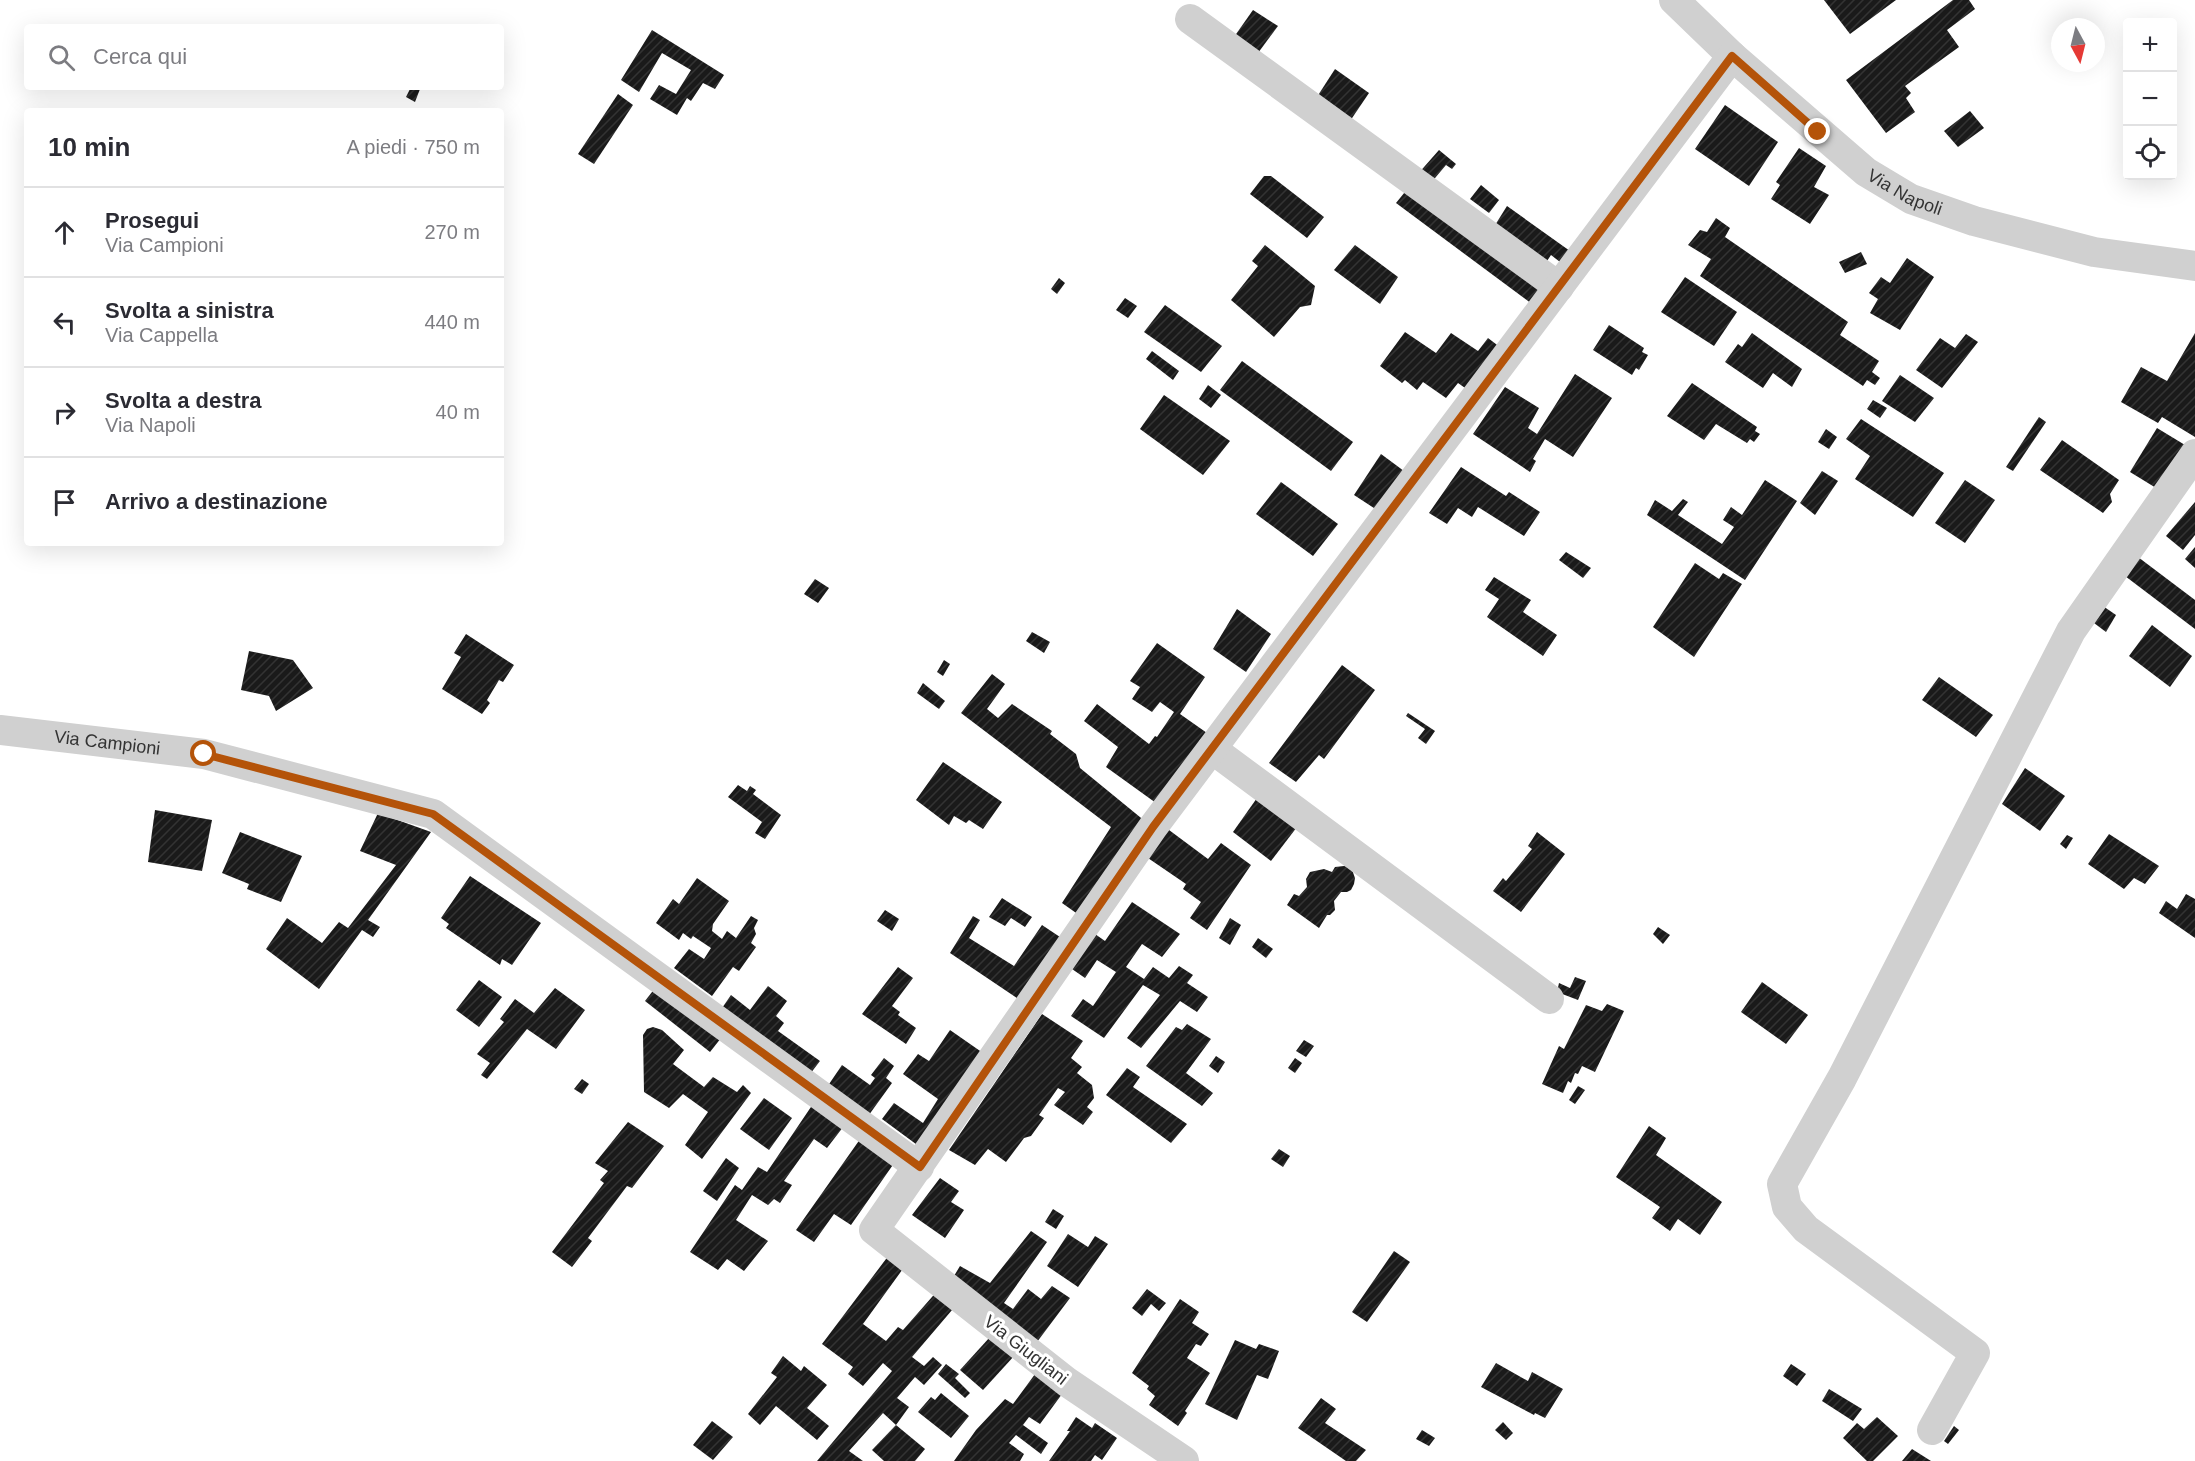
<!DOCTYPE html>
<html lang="it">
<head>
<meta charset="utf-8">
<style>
	body { margin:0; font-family:Arial,sans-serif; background:#f7f7f7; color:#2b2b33 }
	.controls { position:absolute; right:18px; top:18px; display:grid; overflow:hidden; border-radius:6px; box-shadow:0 6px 24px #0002 }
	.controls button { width:54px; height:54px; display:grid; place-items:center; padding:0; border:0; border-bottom:2px solid #e1e1e2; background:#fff; color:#2b2b33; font:30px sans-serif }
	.compass { position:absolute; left:2051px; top:18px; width:54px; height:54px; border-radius:50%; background:#fff; box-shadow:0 6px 24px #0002; rotate:173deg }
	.stop { position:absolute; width:18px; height:18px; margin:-14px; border:4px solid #b45309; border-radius:50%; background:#fff }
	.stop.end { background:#b45309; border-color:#fff; box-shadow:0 2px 6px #0008 }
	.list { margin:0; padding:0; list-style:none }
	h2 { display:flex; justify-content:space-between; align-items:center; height:78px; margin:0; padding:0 24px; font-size:26px }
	h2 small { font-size:20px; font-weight:400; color:#7c7c81 }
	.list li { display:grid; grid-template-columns:39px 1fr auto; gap:18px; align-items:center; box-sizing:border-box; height:90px; padding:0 24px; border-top:2px solid #e1e1e2 }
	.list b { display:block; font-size:22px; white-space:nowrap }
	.list p { margin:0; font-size:20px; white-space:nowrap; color:#7c7c81 }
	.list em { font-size:20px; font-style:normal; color:#7c7c81 }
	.icon { flex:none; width:33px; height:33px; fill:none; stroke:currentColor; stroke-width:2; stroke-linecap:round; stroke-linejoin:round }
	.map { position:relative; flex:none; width:2195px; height:1461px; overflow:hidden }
	.search { position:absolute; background:#fff; box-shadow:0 6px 24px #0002; left:24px; top:24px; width:480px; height:66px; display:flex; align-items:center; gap:15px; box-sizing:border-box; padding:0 21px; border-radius:6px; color:#7c7c81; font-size:22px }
	.panel { position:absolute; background:#fff; box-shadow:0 6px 24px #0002; left:24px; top:108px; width:480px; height:438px; border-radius:6px }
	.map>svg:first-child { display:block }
	.building { fill:url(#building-hatch) }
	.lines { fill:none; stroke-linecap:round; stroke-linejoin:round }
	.minor { stroke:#d0d0d0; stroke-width:30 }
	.route { stroke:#b45309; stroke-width:8 }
	.labels { text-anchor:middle; stroke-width:6; stroke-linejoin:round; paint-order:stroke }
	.street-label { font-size:18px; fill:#333; stroke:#fff }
</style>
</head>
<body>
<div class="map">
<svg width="2195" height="1461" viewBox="0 0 2195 1461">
	<defs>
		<pattern id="building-hatch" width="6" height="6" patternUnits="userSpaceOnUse" patternTransform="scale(1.5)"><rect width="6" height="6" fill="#1a1a1a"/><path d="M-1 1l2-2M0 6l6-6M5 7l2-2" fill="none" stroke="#333"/></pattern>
	</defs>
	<rect width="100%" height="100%" fill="#fff"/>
	<g class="building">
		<path d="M1824,0H1896L1850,34Z"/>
		<path d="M1953,0H1969L1975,9L1947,30L1959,47L1905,86L1911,93L1906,98L1915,112L1886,133L1846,80Z"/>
		<path d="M1253,10L1278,26L1258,53L1234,37Z"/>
		<path d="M652,30L724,75L715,89L703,83L691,101L687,98L677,115L650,99L659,85L676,94L691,70L662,53L639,92L621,80Z"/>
		<path d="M1335,69L1369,93L1348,124L1315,100Z"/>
		<path d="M411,87L420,89L415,102L406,97Z"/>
		<path d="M618,94L633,105L594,164L578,154Z"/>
		<path d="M1725,105L1778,142L1749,186L1695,149Z"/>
		<path d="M1970,111L1984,128L1958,147L1944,131Z"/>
		<path d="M1799,148L1826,166L1814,187L1829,195L1810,224L1771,199L1780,185L1776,182Z"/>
		<path d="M1439,150L1456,164L1452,169L1446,165L1430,184L1417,175Z"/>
		<path d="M1264,176H1271L1324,217L1307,238L1250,194Z"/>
		<path d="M1481,185L1499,200L1489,213L1470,199Z"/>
		<path d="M1409,187L1549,289L1536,307L1396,203Z"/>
		<path d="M1507,206L1577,256L1560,262L1551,255L1543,267L1492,230Z"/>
		<path d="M1716,218L1730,228L1725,237L1848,322L1840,335L1879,361L1872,372L1880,378L1875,385L1867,380L1863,386L1700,276L1711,259L1688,245L1700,230L1707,232Z"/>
		<path d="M1265,245L1315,286L1311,305L1300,307L1274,337L1231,300L1258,266L1252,261Z"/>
		<path d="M1355,245L1398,277L1380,304L1334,270Z"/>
		<path d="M1861,252L1867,264L1845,273L1839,262Z"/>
		<path d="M1907,258L1934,277L1900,330L1870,313L1878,299L1869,293L1881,277L1890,283Z"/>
		<path d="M1685,277L1737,312L1714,346L1661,312Z"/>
		<path d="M1059,278L1065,283L1057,294L1051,289Z"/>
		<path d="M1125,298L1137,306L1128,318L1116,310Z"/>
		<path d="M1165,305L1222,346L1201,372L1144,332Z"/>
		<path d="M1609,325L1644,348L1642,352L1648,355L1639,370L1636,368L1632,375L1593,350Z"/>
		<path d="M1405,332L1436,353L1451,333L1478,351L1488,338L1505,351L1475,395L1458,383L1446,398L1423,382L1417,390L1405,380L1402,383L1380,366Z"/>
		<path d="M1752,333L1802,369L1792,387L1773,373L1763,388L1725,362L1738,344L1742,347Z"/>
		<path d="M2195,333V437L2162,417L2158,423L2121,402L2141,367L2167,381Z"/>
		<path d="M1966,334L1978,342L1942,388L1916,370L1940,338L1955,348Z"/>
		<path d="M1152,351L1179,371L1173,380L1146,359Z"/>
		<path d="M1242,361L1353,442L1331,471L1220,390Z"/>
		<path d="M1575,374L1612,398L1573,457L1545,439L1533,459L1536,461L1530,472L1473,434L1505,387L1539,408L1528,428L1537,434Z"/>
		<path d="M1900,375L1934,398L1915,422L1882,401Z"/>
		<path d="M1692,383L1757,427L1755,431L1760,434L1754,442L1750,439L1747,443L1716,424L1704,440L1667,416Z"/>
		<path d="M1208,385L1221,395L1211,408L1199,399Z"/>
		<path d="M1164,395L1230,441L1203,475L1140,429Z"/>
		<path d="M1873,400L1887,408L1880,418L1867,409Z"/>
		<path d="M2039,417L2046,422L2013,471L2006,467Z"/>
		<path d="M1861,419L1944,473L1913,517L1855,479L1870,456L1846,439Z"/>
		<path d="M2157,428L2185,445L2161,491L2130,472Z"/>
		<path d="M1826,429L1837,437L1829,449L1818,442Z"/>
		<path d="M2062,440L2119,480L2110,494L2112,502L2103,513L2040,470Z"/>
		<path d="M1381,454L1408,474L1380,512L1354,495Z"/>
		<path d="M1461,467L1506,496L1509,492L1540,512L1524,536L1478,507L1472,517L1458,508L1447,524L1429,513Z"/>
		<path d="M1822,471L1838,481L1815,515L1800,503Z"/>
		<path d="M1765,480L1797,501L1745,580L1647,515L1655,500L1672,511L1683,499L1688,502L1678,515L1722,544L1734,527L1723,520L1731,507L1742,515Z"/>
		<path d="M1965,480L1995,500L1965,543L1935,523Z"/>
		<path d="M1281,482L1338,524L1313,556L1256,514Z"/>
		<path d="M2195,502V535L2183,550L2166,536Z"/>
		<path d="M2195,547V568L2185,559Z"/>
		<path d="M1566,552L1591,568L1583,578L1559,560Z"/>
		<path d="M2138,557L2195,600V629L2125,576Z"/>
		<path d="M1695,563L1719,579L1723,573L1742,584L1694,657L1653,627Z"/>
		<path d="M1494,577L1531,600L1523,612L1557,635L1543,656L1487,617L1499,599L1485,590Z"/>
		<path d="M815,579L829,588L818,603L804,594Z"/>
		<path d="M2100,604L2116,615L2106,632L2090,620Z"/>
		<path d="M1237,609L1271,634L1246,672L1213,649Z"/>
		<path d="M2152,625L2192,656L2170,687L2129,656Z"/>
		<path d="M1032,632L1050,642L1044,653L1026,641Z"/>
		<path d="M466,634L514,665L503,682L499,680L487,700L490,703L482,714L442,689L461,657L454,653Z"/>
		<path d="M1157,643L1205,677L1180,714L1207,733L1156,803L1106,767L1118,747L1084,721L1097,704L1149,744L1155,736L1157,737L1174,712L1160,702L1152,712L1132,699L1140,687L1130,681Z"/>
		<path d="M249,651L293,660L313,688L276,711L269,696L241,690Z"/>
		<path d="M944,660L950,664L943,676L937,672Z"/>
		<path d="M1342,665L1375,690L1324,759L1319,755L1296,782L1269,763Z"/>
		<path d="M992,674L1005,684L987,709L998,718L1012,704L1052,731L1050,734L1076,754L1080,768L1146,822L1079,915L1062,903L1111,827L961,713Z"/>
		<path d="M1939,677L1993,715L1976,737L1922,700Z"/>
		<path d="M923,683L945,701L939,709L917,693Z"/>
		<path d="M1408,713L1435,731L1426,744L1418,738L1425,729L1406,716Z"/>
		<path d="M943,762L1002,802L983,829L969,820L966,823L954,816L949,825L916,800Z"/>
		<path d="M2025,768L2065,796L2040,831L2002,804Z"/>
		<path d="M738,785L747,791L750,786L756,790L753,794L781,815L765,839L755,833L762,822L728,797Z"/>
		<path d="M1257,798L1297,827L1271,861L1233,832Z"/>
		<path d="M155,810L212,820L202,871L148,862Z"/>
		<path d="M378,813L431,832L368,920L380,927L373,937L362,930L319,989L266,949L287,918L322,943L339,922L348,928L396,865L360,851Z"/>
		<path d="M1165,827L1208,859L1221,843L1251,865L1207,930L1190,918L1201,902L1183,889L1186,884L1145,856Z"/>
		<path d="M240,832L302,856L281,902L247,889L249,884L222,873Z"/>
		<path d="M1537,832L1565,854L1521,912L1493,891L1503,878L1506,881L1532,849L1528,846Z"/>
		<path d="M2109,834L2159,866L2145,884L2134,878L2124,889L2088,864Z"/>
		<path d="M2067,835L2073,838L2066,849L2060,844Z"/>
		<path d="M1344,866L1351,867L1355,878L1354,884L1351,890L1347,892H1341L1334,901L1335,910L1330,915H1327L1319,928L1287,905L1294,894L1299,896L1307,887L1306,879L1310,872L1324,869L1332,872L1335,867Z"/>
		<path d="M470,876L541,923L512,965L502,959L500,965L446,928L449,924L441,918Z"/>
		<path d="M697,878L729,901L713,924L712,931L722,939L727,931L736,938L751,916L758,920L754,928L756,934L751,943L756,947L739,971L733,967L712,996L674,968L689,949L704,959L711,948L693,936L691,939L683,933L679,940L656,923L673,899L679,904Z"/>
		<path d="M2186,894L2195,899V938L2159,913L2166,901L2177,909Z"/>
		<path d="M1002,898L1032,917L1025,927L1011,918L1005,926L989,917Z"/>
		<path d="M1132,902L1180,934L1162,957L1142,944L1126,967L1144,979L1153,967L1169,978L1179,966L1193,975L1187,983L1208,997L1197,1012L1180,1001L1141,1048L1127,1038L1160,995L1143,985L1104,1038L1071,1016L1083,999L1093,1006L1116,972L1097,960L1085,978L1072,969L1095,934L1105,941Z"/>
		<path d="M885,910L899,919L892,931L877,921Z"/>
		<path d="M973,916L980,920L969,938L1014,966L1042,925L1063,939L1020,1000L950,953Z"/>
		<path d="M1230,918L1241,925L1230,945L1219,938Z"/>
		<path d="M1658,927L1670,935L1663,944L1653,934Z"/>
		<path d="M1258,938L1273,949L1266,958L1252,947Z"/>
		<path d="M898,967L913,978L892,1006L900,1012L898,1015L916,1028L906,1044L862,1014Z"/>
		<path d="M1575,977L1586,981L1578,1000L1557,992L1559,983L1570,988Z"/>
		<path d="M479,980L502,997L479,1027L456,1010Z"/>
		<path d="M1762,982L1808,1015L1786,1044L1741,1012Z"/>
		<path d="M659,983L725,1033L710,1052L645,1001Z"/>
		<path d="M768,986L787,1001L776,1016L784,1023L778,1031L820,1061L807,1078L720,1011L731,995L750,1010Z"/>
		<path d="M555,988L585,1010L556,1049L527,1029L487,1079L481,1075L490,1063L477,1054L504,1022L500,1019L515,999L534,1013Z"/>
		<path d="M1607,1004L1624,1011L1595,1072L1582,1066L1578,1074L1575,1073L1571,1083L1568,1081L1563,1093L1542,1084L1559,1046L1564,1049L1586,1005L1602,1011Z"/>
		<path d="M1042,1014L1083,1041L1071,1058L1082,1067L1077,1073L1092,1085L1094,1098L1087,1107L1093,1112L1083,1125L1054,1105L1065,1092L1058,1088L1039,1115L1044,1118L1031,1136L1024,1138L1006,1162L988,1149L975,1165L949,1150Z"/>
		<path d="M1187,1024L1211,1039L1186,1073L1213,1093L1202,1106L1146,1066L1176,1027L1182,1030Z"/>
		<path d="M653,1027L662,1030L684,1050L673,1064L704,1087L713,1077L737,1092L743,1085L751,1093L702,1159L685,1145L708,1112L683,1094L669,1108L644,1092L643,1035L647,1029Z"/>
		<path d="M950,1030L983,1053L924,1150L882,1119L894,1103L923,1123L938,1099L903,1074L918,1054L929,1061Z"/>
		<path d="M1304,1040L1314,1046L1306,1057L1296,1051Z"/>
		<path d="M1216,1056L1225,1062L1218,1073L1209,1066Z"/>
		<path d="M884,1058L894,1066L886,1078L892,1083L866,1119L825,1090L842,1065L870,1085L875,1078L871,1075Z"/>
		<path d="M1295,1058L1302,1063L1295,1073L1288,1068Z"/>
		<path d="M1127,1068L1140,1077L1133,1087L1187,1124L1171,1143L1106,1095Z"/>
		<path d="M582,1079L589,1084L582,1094L574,1089Z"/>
		<path d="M1578,1086L1585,1090L1575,1104L1569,1100Z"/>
		<path d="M764,1098L792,1118L769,1150L740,1129Z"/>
		<path d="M815,1101L847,1122L827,1148L814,1139L784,1181L792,1185L780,1203L774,1199L768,1205L752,1195L736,1220L768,1241L744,1271L727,1259L718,1270L690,1252L735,1185L742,1190L758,1167L767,1172Z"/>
		<path d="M628,1122L664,1146L632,1188L627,1186L588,1238L592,1241L572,1267L552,1252L604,1183L600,1180L608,1171L595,1163Z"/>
		<path d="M1649,1126L1666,1138L1656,1155L1722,1202L1700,1235L1678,1219L1670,1231L1652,1218L1660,1207L1616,1177Z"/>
		<path d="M863,1135L897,1159L851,1225L834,1214L814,1242L796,1230Z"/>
		<path d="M1279,1149L1290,1156L1283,1167L1271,1159Z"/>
		<path d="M726,1158L739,1168L717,1201L703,1191Z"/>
		<path d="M940,1178L959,1191L951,1202L964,1210L945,1238L912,1215Z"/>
		<path d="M1053,1209L1064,1216L1056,1229L1045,1222Z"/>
		<path d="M1031,1231L1047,1242L1004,1303L1013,1309L1028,1289L1041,1299L1052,1286L1070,1298L1037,1342L951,1281L960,1266L990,1283Z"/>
		<path d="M1068,1234L1088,1247L1095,1236L1108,1244L1078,1287L1047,1266Z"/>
		<path d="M892,1251L905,1266L863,1324L886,1341L898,1327L903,1330L939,1289L958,1303L912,1357L924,1366L933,1357L942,1365L924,1385L915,1377L897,1398L909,1407L896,1425L883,1413L849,1451L863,1461H817L892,1371L883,1363L863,1386L848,1374L853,1367L822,1344Z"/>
		<path d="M1394,1251L1410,1262L1367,1322L1352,1312Z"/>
		<path d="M1147,1289L1166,1303L1159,1311L1151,1304L1142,1316L1132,1308Z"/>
		<path d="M1180,1299L1199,1312L1192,1323L1209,1334L1201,1346L1196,1344L1187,1358L1210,1373L1185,1411L1187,1413L1178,1426L1149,1405L1155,1396L1147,1389L1149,1386L1132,1373Z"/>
		<path d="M990,1337L1015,1355L983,1390L960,1370Z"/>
		<path d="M1235,1340L1256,1349L1259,1344L1279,1351L1268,1379L1257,1375L1237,1420L1205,1404Z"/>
		<path d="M783,1356L801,1371L804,1366L827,1385L807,1408L829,1426L817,1440L776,1406L760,1425L748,1414L777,1377L771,1373Z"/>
		<path d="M1496,1363L1528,1381L1532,1372L1563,1389L1545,1418L1535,1413L1534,1415L1481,1387Z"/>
		<path d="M946,1364L959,1374L955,1378L970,1393L965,1398L938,1374Z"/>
		<path d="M1791,1364L1806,1374L1797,1386L1783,1376Z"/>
		<path d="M1038,1370L1065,1390L1040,1424L1029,1417L1023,1425L1048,1443L1041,1454L1016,1435L1009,1443L1024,1454L1020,1461H954L976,1430L1005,1399L1013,1404Z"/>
		<path d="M1829,1389L1862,1409L1853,1421L1822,1401Z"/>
		<path d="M941,1393L969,1416L951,1438L918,1412L931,1397L935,1400Z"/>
		<path d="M1321,1398L1336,1409L1325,1423L1366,1450L1356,1461H1346L1298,1428Z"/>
		<path d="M1076,1417L1092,1428L1095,1423L1117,1438L1102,1460L1095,1455L1091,1461H1049L1070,1431H1067Z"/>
		<path d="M1877,1417L1898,1436L1873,1461H1867L1843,1438L1857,1423L1864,1429Z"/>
		<path d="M712,1421L733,1437L713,1460L693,1445Z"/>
		<path d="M1503,1422L1513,1433L1506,1440L1495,1430Z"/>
		<path d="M896,1425L925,1449L915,1461H884L872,1450Z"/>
		<path d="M1954,1426L1959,1430L1948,1444L1944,1441Z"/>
		<path d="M1422,1430L1435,1438L1429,1446L1416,1439Z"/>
		<path d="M1912,1449L1931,1461H1902Z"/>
	</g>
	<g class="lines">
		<g class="minor">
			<path id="s1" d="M1674,0L1732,56L1866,172L1911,199L1974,221L2094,252L2195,266"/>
			<path d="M1190,19L1559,287"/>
			<path id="s2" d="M0,730L204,754L433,814L919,1167"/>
			<path d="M1212,749L1549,999"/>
			<path d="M1932,1430L1975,1353L1806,1229L1787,1207L1782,1184L1842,1078L2071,631L2195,454"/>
			<path d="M1184,1461L1067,1382L874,1230L1153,827L1732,56"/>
		</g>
	</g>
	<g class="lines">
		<path class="route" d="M204,754L433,814L920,1167L1153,827L1732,56L1818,132"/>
	</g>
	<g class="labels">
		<g class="street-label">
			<text dy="6" stroke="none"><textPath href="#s1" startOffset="302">Via Napoli</textPath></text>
			<text dy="6" stroke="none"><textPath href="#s2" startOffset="108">Via Campioni</textPath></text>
			<text transform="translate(1026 1350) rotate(38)" y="6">Via Giugliani</text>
		</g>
	</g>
</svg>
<div class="controls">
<button>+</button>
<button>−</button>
<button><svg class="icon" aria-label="locate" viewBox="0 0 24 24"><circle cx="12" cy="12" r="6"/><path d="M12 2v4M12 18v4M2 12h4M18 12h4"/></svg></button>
</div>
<svg class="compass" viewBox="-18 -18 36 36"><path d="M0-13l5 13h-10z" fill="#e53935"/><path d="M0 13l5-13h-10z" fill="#7c7c81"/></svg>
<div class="stop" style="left:204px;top:754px"></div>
<div class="stop end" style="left:1818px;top:132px"></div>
<div class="search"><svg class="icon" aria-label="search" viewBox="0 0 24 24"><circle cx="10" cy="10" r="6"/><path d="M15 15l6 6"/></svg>Cerca qui</div>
<section class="panel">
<h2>10 min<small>A piedi · 750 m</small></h2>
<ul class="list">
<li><svg class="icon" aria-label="ahead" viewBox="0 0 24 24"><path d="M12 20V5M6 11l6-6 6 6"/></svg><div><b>Prosegui</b><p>Via Campioni</p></div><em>270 m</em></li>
<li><svg class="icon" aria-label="left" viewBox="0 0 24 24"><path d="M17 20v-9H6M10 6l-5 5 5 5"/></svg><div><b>Svolta a sinistra</b><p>Via Cappella</p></div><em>440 m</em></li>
<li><svg class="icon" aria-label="right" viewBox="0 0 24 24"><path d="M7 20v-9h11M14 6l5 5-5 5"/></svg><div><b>Svolta a destra</b><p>Via Napoli</p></div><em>40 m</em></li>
<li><svg class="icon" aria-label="arrive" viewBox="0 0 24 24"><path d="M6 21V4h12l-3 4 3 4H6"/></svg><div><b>Arrivo a destinazione</b></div></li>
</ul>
</section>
</div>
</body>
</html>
